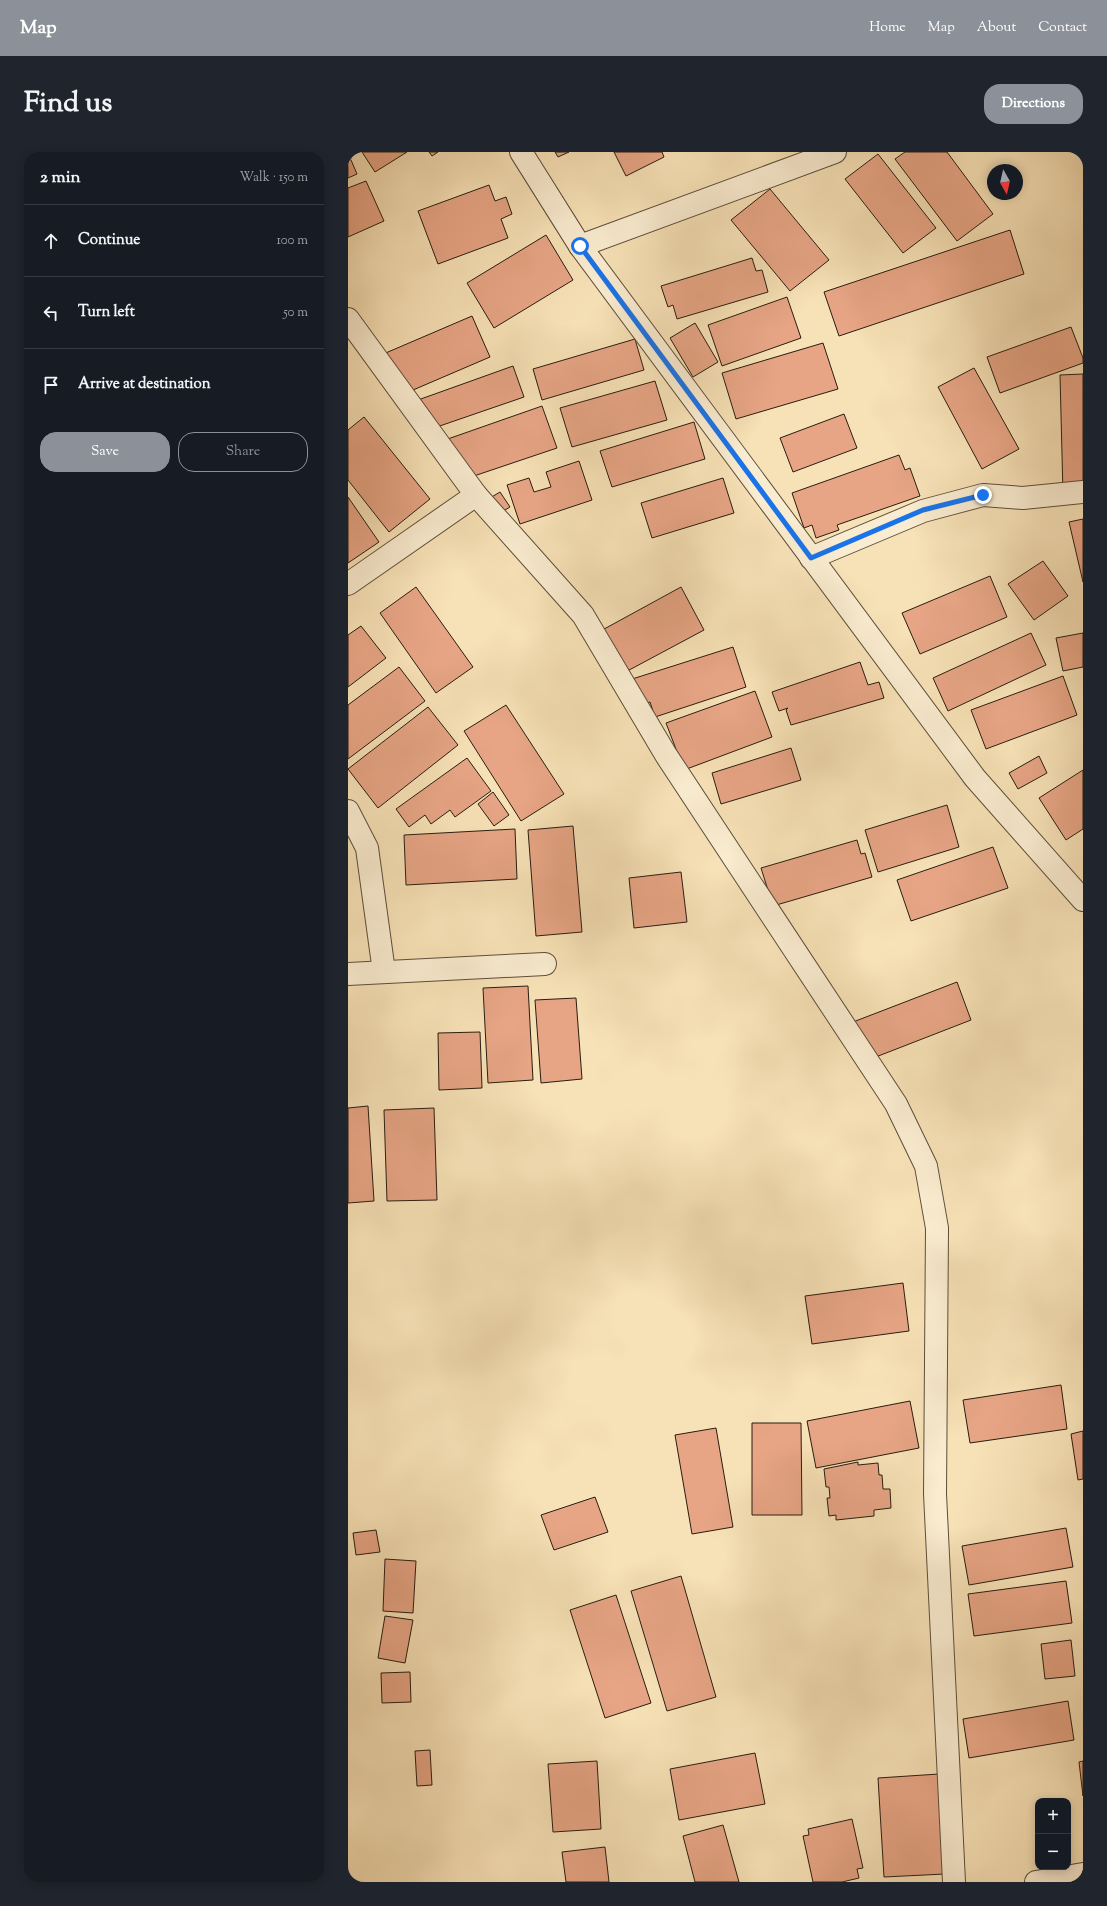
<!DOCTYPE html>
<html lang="en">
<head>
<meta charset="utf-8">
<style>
	body { margin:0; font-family:"Sorts Mill Goudy",serif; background:#20242c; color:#f1f3f6 }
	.controls { position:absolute; right:12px; bottom:12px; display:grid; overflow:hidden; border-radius:8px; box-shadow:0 2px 10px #0003 }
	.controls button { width:36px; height:36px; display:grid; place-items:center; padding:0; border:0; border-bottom:1px solid #363941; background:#171b24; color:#f1f3f6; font:20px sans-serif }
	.compass { position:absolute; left:639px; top:12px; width:36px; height:36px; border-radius:50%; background:#171b24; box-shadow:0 2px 10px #0003; rotate:172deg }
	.stop { position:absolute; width:12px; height:12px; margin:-9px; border:3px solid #1a73e8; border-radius:50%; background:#fff }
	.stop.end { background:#1a73e8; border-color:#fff; box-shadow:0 1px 4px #0008 }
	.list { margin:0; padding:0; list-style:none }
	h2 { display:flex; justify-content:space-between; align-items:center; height:52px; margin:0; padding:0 16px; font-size:17px }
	h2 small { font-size:13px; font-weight:400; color:#9ea1a6 }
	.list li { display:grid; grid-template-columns:26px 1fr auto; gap:12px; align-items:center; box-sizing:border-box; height:72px; padding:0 16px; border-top:1px solid #363941 }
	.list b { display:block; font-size:15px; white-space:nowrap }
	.list em { font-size:13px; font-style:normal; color:#9ea1a6 }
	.actions { display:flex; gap:8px; padding:12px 16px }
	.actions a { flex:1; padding:9px 0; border:1px solid #8c9099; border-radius:16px; text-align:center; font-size:14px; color:#8c9099 }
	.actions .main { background:#8c9099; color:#fff }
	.icon { flex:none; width:22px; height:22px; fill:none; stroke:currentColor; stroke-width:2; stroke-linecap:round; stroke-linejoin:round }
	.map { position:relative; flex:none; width:735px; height:1730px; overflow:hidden; border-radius:16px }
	header { display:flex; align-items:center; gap:24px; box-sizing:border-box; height:56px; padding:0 20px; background:#8c9099; color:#fff }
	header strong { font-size:19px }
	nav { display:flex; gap:22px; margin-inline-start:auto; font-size:14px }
	.intro { display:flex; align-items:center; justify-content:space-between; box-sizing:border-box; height:96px; padding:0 24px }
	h1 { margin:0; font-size:28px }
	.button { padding:10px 18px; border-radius:16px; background:#8c9099; color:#fff; font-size:14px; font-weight:700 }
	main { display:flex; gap:24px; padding:0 24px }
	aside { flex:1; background:#171b24; border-radius:16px; box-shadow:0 2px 10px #0003 }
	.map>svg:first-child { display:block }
	.building { fill:#e7a585; stroke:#281d10 }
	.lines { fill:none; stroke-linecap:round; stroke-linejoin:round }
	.minor-casing { stroke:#5c4e3a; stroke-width:24 }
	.minor { stroke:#faecd0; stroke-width:22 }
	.route { stroke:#1a73e8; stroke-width:5 }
</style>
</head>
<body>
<header>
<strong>Map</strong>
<nav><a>Home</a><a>Map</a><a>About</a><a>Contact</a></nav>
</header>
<div class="intro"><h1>Find us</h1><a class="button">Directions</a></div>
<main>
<aside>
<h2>2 min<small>Walk · 150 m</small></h2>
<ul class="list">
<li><svg class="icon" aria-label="ahead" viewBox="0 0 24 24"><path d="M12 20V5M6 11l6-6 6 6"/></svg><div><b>Continue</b></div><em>100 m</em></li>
<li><svg class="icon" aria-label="left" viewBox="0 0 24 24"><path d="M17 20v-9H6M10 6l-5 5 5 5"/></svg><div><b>Turn left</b></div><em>50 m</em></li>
<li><svg class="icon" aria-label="arrive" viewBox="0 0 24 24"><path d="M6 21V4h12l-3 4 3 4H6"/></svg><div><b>Arrive at destination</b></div></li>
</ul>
<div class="actions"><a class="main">Save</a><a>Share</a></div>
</aside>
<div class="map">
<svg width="735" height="1730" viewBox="0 0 735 1730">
	<rect width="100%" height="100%" fill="#f7e1b6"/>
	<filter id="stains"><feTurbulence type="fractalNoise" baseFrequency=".005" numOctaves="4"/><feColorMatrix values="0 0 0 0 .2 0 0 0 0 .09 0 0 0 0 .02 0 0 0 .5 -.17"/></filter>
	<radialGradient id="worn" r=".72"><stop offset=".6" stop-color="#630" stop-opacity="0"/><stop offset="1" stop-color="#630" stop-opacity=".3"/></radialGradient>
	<g class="building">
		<path d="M14,0H59L27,20Z"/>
		<path d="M81,0H90L84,4Z"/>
		<path d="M207,0H221L210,5Z"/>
		<path d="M266,0H314L316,5L278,24Z"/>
		<path d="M557,0H599L645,62L609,89L547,7Z"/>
		<path d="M0,1L9,22L0,26Z"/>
		<path d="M530,2L588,76L555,101L497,27Z"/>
		<path d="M18,29L36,69L0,85V36Z"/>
		<path d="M141,33L147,49L158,45L164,62L153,67L160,86L90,112L70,59Z"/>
		<path d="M422,37L481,108L442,139L383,68Z"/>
		<path d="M662,78L676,122L491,184L476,140Z"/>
		<path d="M198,83L225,128L146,176L119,131Z"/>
		<path d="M404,106L408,119L414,118L420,140L329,167L325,153L320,155L313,134Z"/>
		<path d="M439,145L453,186L374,214L360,173Z"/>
		<path d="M124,164L142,205L51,244L33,203Z"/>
		<path d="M347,171L370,210L345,225L322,186Z"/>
		<path d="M723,175L735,206V211L652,241L639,205Z"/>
		<path d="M287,187L296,218L194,248L185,217Z"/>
		<path d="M475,191L490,237L388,267L374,221Z"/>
		<path d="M165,214L176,245L80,278L70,248Z"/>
		<path d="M626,216L671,297L634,317L590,235Z"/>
		<path d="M735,222V342H715L712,223Z"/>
		<path d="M307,229L319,268L224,295L212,256Z"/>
		<path d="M194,254L209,296L114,328L94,289Z"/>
		<path d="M496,262L509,296L445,320L432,286Z"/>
		<path d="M16,265L82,347L41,380L0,328V278Z"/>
		<path d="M346,270L357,307L264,335L252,299Z"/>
		<path d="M551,303L557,318L562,316L572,344L489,373L491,378L468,386L464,373L456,376L444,341Z"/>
		<path d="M231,309L244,348L172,372L159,333L181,326L186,340L203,335L198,320Z"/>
		<path d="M375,326L386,361L304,386L293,351Z"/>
		<path d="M152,340L162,355L147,364L137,349Z"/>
		<path d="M0,345L31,390L0,411Z"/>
		<path d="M735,367V430L721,370Z"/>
		<path d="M695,409L720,444L686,468L660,432Z"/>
		<path d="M642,424L659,465L572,502L554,461Z"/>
		<path d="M68,435L125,515L88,541L32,461Z"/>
		<path d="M333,435L356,478L270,524L247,482Z"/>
		<path d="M13,474L38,506L0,535V483Z"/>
		<path d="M683,481L698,513L600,559L585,526Z"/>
		<path d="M735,481V515L715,519L708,486Z"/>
		<path d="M385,495L398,535L307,565L302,550L289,554L281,528Z"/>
		<path d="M512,510L520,533L531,530L536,546L443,573L438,558L440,556L431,559L424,540Z"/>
		<path d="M51,515L77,549L0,607V553Z"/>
		<path d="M715,524L729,563L638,597L623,558Z"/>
		<path d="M407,539L424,585L336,618L318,571Z"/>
		<path d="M158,553L216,642L173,669L116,579Z"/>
		<path d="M80,555L110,593L30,656L0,617Z"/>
		<path d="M443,596L453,628L373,652L364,621Z"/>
		<path d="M691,604L699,621L670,637L661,621Z"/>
		<path d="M119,606L143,639L107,665L102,658L83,672L77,663L61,675L48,657Z"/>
		<path d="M735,618V677L718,688L691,646Z"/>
		<path d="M145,640L161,663L146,674L130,652Z"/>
		<path d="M599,653L611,695L530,720L517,678Z"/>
		<path d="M225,674L234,780L188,784L180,678Z"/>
		<path d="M167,677L169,727L58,733L56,683Z"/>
		<path d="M509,688L513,702L517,701L524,725L425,754L413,716Z"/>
		<path d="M645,695L660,736L563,769L549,728Z"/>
		<path d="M333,720L339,770L286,776L281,726Z"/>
		<path d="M609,830L623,868L520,908L505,870Z"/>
		<path d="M180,834L185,928L140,931L135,836Z"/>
		<path d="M228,846L234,927L193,931L187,848Z"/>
		<path d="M132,880L134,936L91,938L90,881Z"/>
		<path d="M20,954L26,1049L0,1051V956Z"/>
		<path d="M86,956L89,1048L39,1049L36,958Z"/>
		<path d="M555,1131L561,1179L464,1192L457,1144Z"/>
		<path d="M713,1233L719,1277L622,1291L615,1248Z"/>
		<path d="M562,1249L571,1296L468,1316L459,1269Z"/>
		<path d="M404,1271H453L454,1363H404Z"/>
		<path d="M368,1276L385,1375L344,1382L327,1283Z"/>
		<path d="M735,1279V1327L730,1328L723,1282Z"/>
		<path d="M510,1310V1313L530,1311L531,1323H534L535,1337H542L543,1356L526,1358V1364L488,1368V1363L481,1364L479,1346H482L481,1335H478L476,1317Z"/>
		<path d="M247,1345L260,1380L206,1398L193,1363Z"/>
		<path d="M718,1376L725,1415L621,1433L614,1394Z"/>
		<path d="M28,1378L32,1400L8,1403L5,1381Z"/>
		<path d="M37,1407L68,1409L65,1461L35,1459Z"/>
		<path d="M333,1424L368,1545L319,1559L283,1439Z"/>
		<path d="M718,1429L724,1471L626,1484L620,1442Z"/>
		<path d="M268,1443L303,1551L257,1566L222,1458Z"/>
		<path d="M37,1464L65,1468L57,1511L30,1506Z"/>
		<path d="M723,1488L727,1524L697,1527L693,1492Z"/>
		<path d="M62,1520L63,1550L34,1551L33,1521Z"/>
		<path d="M720,1549L726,1588L621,1606L615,1567Z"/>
		<path d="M82,1598L84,1633L69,1634L67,1599Z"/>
		<path d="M407,1601L417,1652L331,1668L322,1617Z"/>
		<path d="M249,1609L253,1677L205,1680L200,1612Z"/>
		<path d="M735,1609V1644L731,1610Z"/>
		<path d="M591,1622L597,1722L536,1725L530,1626Z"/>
		<path d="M504,1667L515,1716L509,1717L511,1726L494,1730H465L455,1684L461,1683L460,1677Z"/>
		<path d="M375,1673L391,1730H347L335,1684Z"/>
		<path d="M257,1695L261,1730H218L214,1700Z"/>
	</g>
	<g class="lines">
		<g class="minor-casing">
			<g id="minor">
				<path d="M173,0L232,94L627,626L735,748"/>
				<path d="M232,94L487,0"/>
				<path d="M0,167L128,343L235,463L318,603L548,952L578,1014L589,1076L587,1342L606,1730"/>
				<path d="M463,406L575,359L635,343L675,346L735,340"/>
				<path d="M0,432L128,343"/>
				<path d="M0,659L19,696L36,820"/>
				<path d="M0,822L197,812"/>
				<path d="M688,1730L735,1722"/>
			</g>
		</g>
		<use href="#minor" class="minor"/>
	</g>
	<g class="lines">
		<path class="route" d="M232,94L463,406L575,358L635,343"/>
	</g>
	<rect width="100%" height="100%" filter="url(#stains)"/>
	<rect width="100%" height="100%" fill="url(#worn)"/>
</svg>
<div class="controls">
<button>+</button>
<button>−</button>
</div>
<svg class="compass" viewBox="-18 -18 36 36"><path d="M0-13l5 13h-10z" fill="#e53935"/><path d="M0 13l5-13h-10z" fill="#9ea1a6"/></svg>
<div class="stop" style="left:232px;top:94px"></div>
<div class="stop end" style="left:635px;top:343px"></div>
</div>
</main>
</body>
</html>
